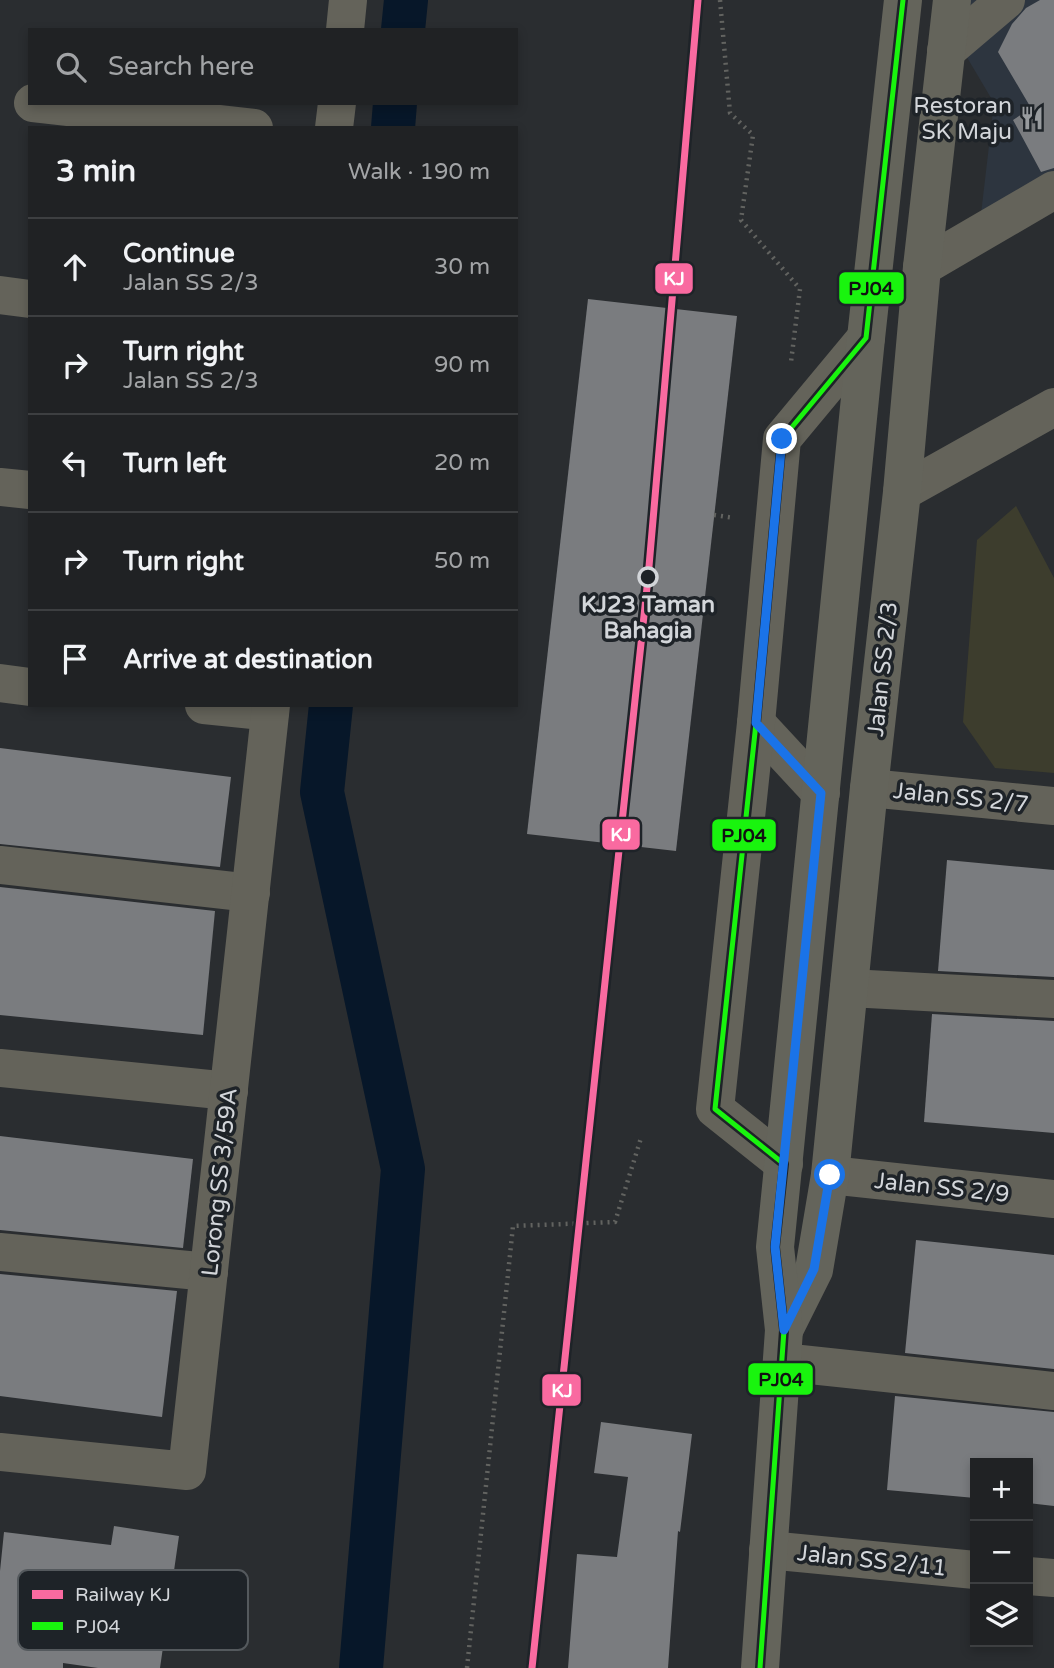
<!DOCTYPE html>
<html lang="en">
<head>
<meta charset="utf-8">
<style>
	body { margin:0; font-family:"Varela Round",sans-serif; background:#282a2c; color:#f1f3f6 }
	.controls { position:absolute; right:21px; bottom:21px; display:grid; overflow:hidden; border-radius:0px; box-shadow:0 4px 10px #0003 }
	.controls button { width:63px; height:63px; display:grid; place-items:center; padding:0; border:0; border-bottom:2px solid #3d3f41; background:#202224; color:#f1f3f6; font:35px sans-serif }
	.stop { position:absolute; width:21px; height:21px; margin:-16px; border:5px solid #1a73e8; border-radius:50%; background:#fff }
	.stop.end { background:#1a73e8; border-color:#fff; box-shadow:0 2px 7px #0008 }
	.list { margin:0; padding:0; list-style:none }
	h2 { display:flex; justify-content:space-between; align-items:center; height:91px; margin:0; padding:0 28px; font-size:30px }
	h2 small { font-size:23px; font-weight:400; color:#a2a4a6 }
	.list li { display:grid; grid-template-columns:46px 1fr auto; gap:21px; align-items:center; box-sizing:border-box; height:98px; padding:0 28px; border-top:2px solid #3d3f41 }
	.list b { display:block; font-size:26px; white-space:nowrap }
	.list p { margin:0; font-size:23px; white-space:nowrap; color:#a2a4a6 }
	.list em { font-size:23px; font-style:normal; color:#a2a4a6 }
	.icon { flex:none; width:38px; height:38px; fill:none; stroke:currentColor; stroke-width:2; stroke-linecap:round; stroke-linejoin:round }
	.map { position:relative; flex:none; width:1054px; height:1668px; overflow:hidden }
	.search { position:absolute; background:#202224; box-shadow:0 4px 10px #0003; left:28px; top:28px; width:490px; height:77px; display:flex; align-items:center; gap:18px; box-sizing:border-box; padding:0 24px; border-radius:0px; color:#a2a4a6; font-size:26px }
	.panel { position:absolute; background:#202224; box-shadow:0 4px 10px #0003; left:28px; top:126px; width:490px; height:581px; border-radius:0px }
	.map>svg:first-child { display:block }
	.built { fill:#2d353f }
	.green { fill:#3d3d2d }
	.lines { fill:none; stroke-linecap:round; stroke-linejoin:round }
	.canal { stroke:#071729; stroke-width:44 }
	.building { fill:#7a7c7f }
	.path { stroke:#626360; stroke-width:4.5; stroke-dasharray:2 5; stroke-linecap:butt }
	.minor { stroke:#64635a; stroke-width:38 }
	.major { stroke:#64645b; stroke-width:38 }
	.bus-1-casing { stroke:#1e2328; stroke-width:10 }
	.bus-1 { stroke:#19f40e; stroke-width:5 }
	.rail-1-casing { stroke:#1e2328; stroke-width:12 }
	.rail-1 { stroke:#f96aa0; stroke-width:7 }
	.route { stroke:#1a73e8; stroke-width:9 }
	.stop-dot { fill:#1e2328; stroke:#d3d6da; stroke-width:3.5 }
	.labels { text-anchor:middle; stroke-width:7; stroke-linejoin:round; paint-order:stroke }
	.poi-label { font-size:23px; fill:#d3d6da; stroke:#1e2328; text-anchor:end }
	.stop-label { font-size:23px; font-weight:bold; fill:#d3d6da; stroke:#1e2328 }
	.street-label { font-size:23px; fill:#d3d6da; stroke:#1e2328 }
	.key { fill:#1e2328; stroke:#54595d; stroke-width:2 }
	.key-label { font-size:19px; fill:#d3d6da }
	.line-badge { stroke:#1e2328; stroke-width:2.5 }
	.badge-label { font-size:19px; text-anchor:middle; font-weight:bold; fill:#fff }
	.pale-badge-label { font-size:19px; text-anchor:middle; font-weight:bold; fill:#111 }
</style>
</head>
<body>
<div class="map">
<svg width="1054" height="1668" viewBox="0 0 1054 1668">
	<rect width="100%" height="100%" fill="#2a2d30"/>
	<path class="built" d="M933,0H1054V205L977,248L994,103Z"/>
	<path class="green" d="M1016,506L1054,578V773L995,768L963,722L977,540Z"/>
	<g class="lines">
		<g class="canal">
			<path d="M403,30L406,0"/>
			<path d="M393,128L395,103"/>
			<path d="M331,705L322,792L403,1169L361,1668"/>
		</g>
	</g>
	<g class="building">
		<path d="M1040,0H1054V168L1041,172L1013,120L1031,108L998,52L1012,24L1026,8Z"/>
		<path d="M588,299L737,316L676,851L527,834Z"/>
		<path d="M0,748L231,777L220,867L0,844Z"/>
		<path d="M947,860L1054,870V977L938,971Z"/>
		<path d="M0,887L215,911L203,1035L0,1015Z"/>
		<path d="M932,1014L1054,1021V1133L924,1122Z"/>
		<path d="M0,1136L193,1159L183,1248L0,1230Z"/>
		<path d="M916,1240L1054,1255V1369L905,1353Z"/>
		<path d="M0,1274L177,1291L162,1417L0,1396Z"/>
		<path d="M895,1396L1054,1412V1506L1028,1503V1463H975V1498L887,1490Z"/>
		<path d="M601,1422L692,1434L680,1532L678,1531L668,1668H568L577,1554L617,1557L628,1477L594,1473Z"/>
		<path d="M114,1526L179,1536L160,1668H98L63,1663V1668H0V1571L4,1532L111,1545Z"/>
	</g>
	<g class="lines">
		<g class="path">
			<path d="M720,0L730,113L753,135L741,220L800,289L791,362"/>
			<path d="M714,515L734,518"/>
			<path d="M467,1668L513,1226L615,1222L641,1138"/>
		</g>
		<g class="minor">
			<path d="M345,30L348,0"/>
			<path d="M946,51L1006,0"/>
			<path d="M33,103L254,128"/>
			<path d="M334,128L337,103"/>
			<path d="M922,267L1054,190"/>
			<path d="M0,295L30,299"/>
			<path d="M0,487L30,490"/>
			<path d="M902,492L1054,407"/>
			<path d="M0,683L30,687"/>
			<path d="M204,705L270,712"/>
			<path d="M756,723L821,793"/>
			<path d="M869,788L1054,806"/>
			<path d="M0,865L251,893"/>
			<path d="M849,988L1054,999"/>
			<path d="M0,1068L229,1091"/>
			<path d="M784,1164L715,1109L756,723L782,439L866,338"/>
			<path d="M830,1175L1054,1199"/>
			<path d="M0,1252L209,1272"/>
			<path d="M782,1362L1054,1391"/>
			<path d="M0,1452L187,1471L271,705"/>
			<path d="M768,1550L975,1570"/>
			<path d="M1028,1576L1054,1578"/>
		</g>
		<g class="major">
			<path d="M784,1330L814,1270L830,1175L869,788L902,492L922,267L952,0"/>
			<path d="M760,1668L784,1330L775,1247L866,338L903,0"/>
		</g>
		<g class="bus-1-casing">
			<path id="bus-1" d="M760,1668L784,1330L775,1247L784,1164L715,1109L756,723L782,439L866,338L903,0"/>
		</g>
		<use href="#bus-1" class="bus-1"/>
		<g class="rail-1-casing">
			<path id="rail-1" d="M532,1668L648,578L698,0"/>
		</g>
		<use href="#rail-1" class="rail-1"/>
	</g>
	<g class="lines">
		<path class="route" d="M782,439L756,723L821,793L775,1247L784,1330L814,1269L830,1175"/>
	</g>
	<defs>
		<g id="restaurant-bare" transform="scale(1.89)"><path d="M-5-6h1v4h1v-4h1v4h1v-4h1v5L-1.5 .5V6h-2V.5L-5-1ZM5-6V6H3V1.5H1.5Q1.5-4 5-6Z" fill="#989b9e" stroke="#1e2328" stroke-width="2.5" paint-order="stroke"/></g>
	</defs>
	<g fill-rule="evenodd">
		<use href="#restaurant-bare" x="1032" y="118"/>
	</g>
	<circle class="stop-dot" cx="648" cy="577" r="9"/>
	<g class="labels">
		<g class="poi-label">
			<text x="1012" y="113">Restoran<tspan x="1012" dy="26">SK Maju</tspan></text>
		</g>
		<g class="stop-label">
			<text x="648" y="612">KJ23 Taman<tspan x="648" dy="26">Bahagia</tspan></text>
		</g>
		<g class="street-label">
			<text transform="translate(882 669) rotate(-84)" y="8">Jalan SS 2/3</text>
			<text transform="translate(961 797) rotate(6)" y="8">Jalan SS 2/7</text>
			<text transform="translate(219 1182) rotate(-84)" y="8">Lorong SS 3/59A</text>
			<text transform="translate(942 1187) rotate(6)" y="8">Jalan SS 2/9</text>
			<text transform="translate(872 1560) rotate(6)" y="8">Jalan SS 2/11</text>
		</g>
	</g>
	<rect x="18" y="1570" width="230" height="80" rx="10" class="key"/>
	<rect x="32" y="1590" width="31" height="9" fill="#f96aa0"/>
	<rect x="32" y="1622" width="31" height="8" fill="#19f40e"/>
	<g class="key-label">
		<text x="75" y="1601">Railway KJ</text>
		<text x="75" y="1633">PJ04</text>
	</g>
	<g class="line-badge">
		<rect x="654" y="262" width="40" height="33" rx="7" fill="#f96aa0"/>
		<rect x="838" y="271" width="67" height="34" rx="7" fill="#19f40e"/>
		<rect x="601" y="818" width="40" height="33" rx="7" fill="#f96aa0"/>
		<rect x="711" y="818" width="66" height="34" rx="7" fill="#19f40e"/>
		<rect x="747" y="1362" width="67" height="34" rx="7" fill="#19f40e"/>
		<rect x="541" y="1373" width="41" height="34" rx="7" fill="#f96aa0"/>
	</g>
	<g class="badge-label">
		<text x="674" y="285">KJ</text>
		<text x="621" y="841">KJ</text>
		<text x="562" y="1397">KJ</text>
	</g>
	<g class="pale-badge-label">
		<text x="871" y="295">PJ04</text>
		<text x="744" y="842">PJ04</text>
		<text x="781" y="1386">PJ04</text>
	</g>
</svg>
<div class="controls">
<button>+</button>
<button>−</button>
<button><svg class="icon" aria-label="layers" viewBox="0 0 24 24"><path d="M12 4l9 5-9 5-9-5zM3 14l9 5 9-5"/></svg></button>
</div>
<div class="stop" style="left:830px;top:1175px"></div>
<div class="stop end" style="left:782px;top:439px"></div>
<div class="search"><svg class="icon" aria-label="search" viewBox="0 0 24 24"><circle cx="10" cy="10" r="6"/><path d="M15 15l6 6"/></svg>Search here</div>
<section class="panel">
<h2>3 min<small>Walk · 190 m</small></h2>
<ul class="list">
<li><svg class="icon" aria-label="ahead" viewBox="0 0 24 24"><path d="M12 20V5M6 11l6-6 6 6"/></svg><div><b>Continue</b><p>Jalan SS 2/3</p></div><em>30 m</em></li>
<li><svg class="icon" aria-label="right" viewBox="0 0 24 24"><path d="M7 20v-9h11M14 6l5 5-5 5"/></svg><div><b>Turn right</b><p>Jalan SS 2/3</p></div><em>90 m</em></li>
<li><svg class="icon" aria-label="left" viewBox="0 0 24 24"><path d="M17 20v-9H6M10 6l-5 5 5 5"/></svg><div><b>Turn left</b></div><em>20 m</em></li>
<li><svg class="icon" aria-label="right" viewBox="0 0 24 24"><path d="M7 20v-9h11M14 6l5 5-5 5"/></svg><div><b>Turn right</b></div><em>50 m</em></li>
<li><svg class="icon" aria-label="arrive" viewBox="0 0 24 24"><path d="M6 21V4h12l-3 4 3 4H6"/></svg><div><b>Arrive at destination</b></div></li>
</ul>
</section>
</div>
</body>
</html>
